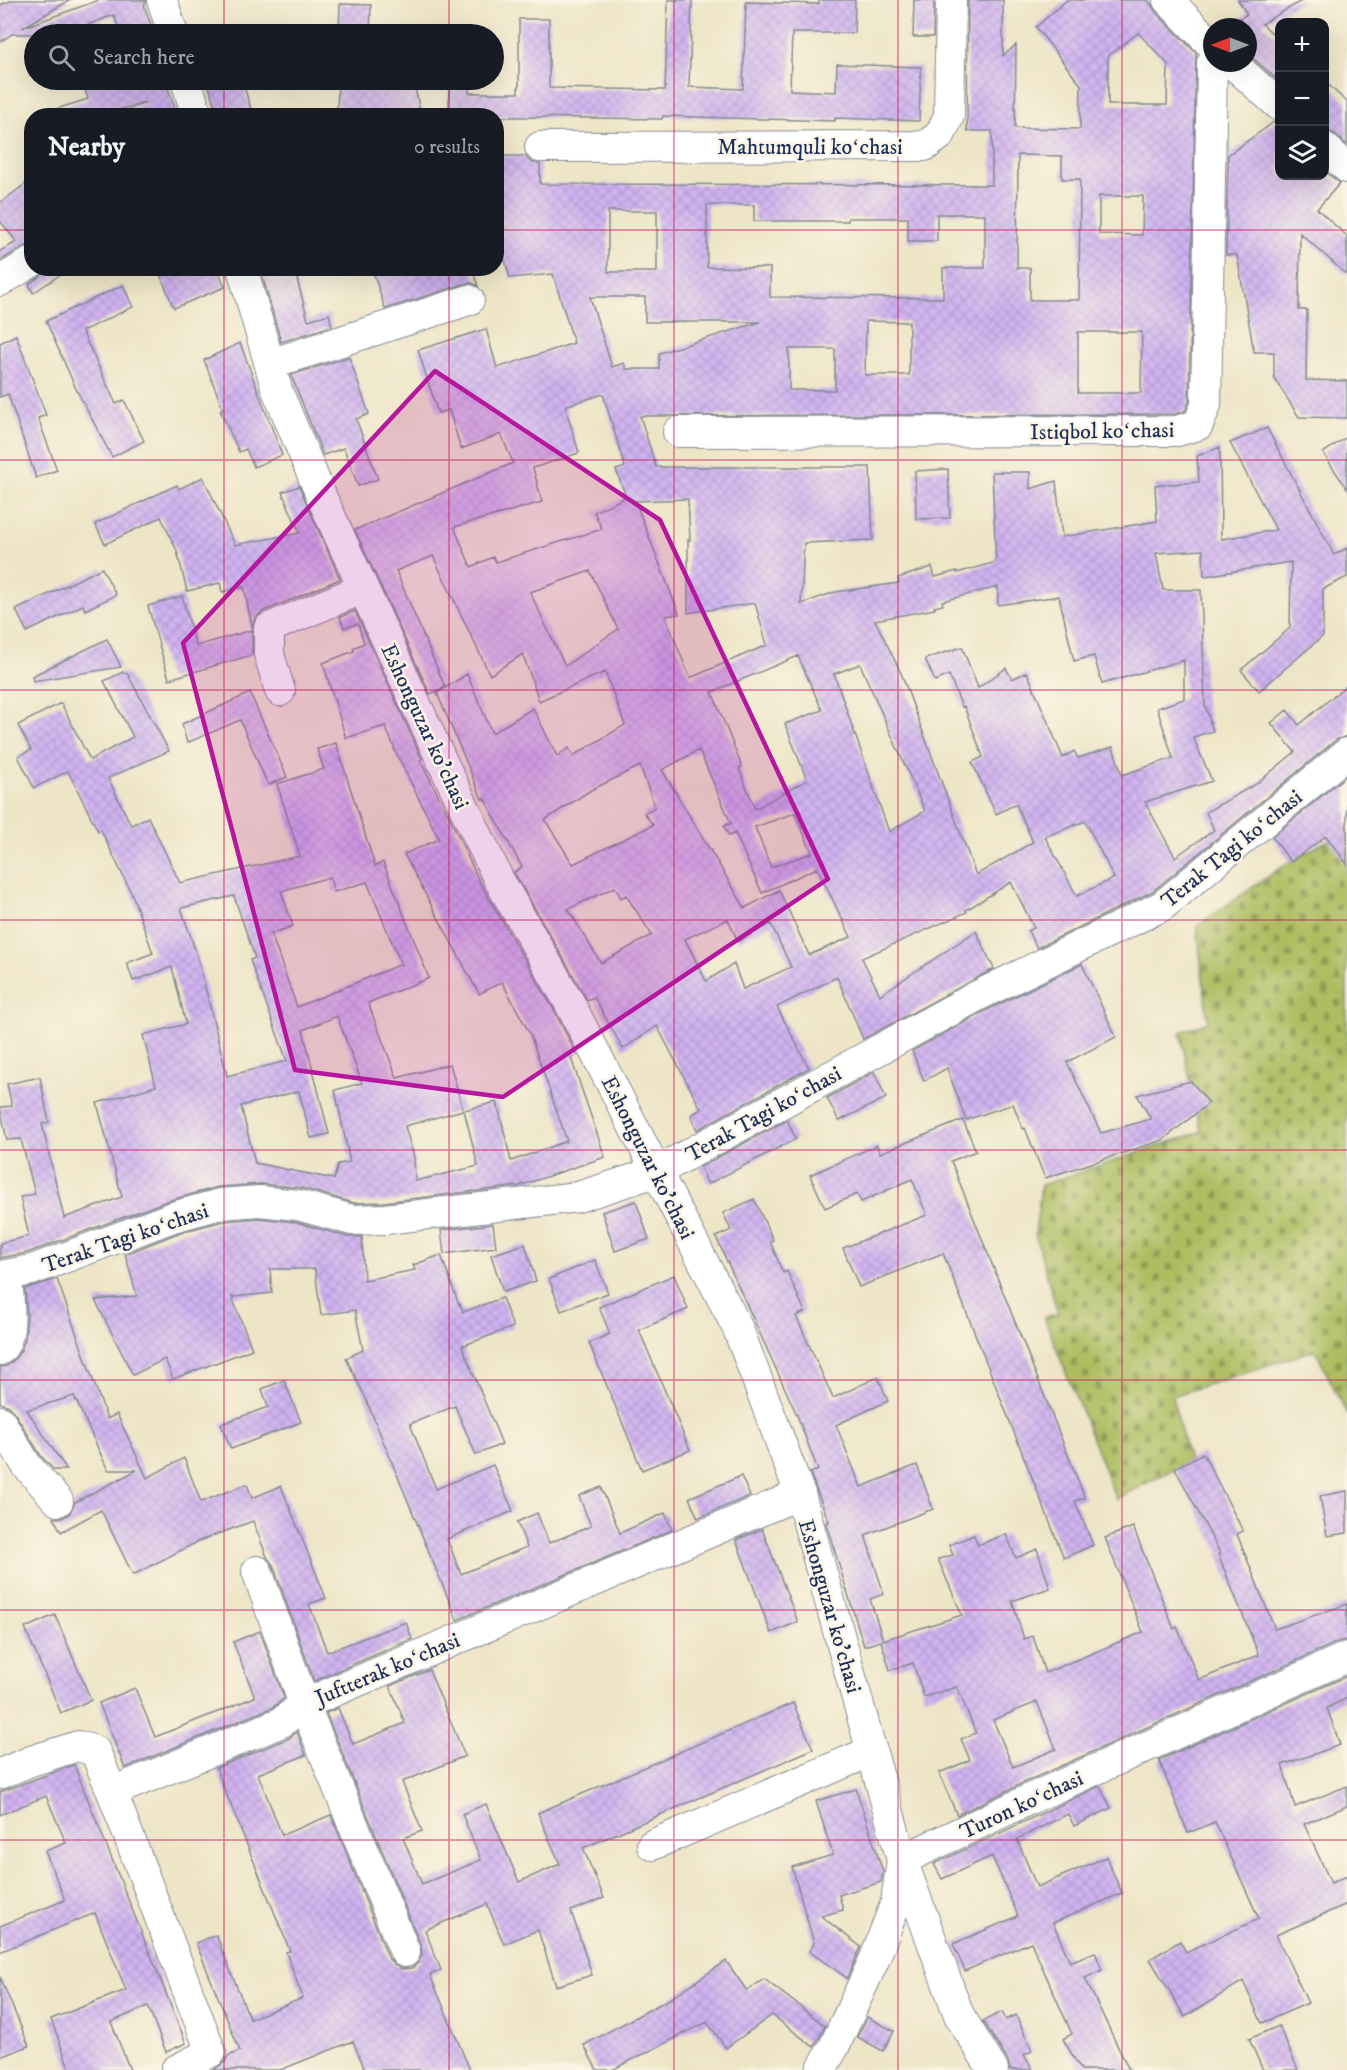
<!DOCTYPE html>
<html lang="en">
<head>
<meta charset="utf-8">
<style>
	body { margin:0; font-family:"IM FELL DW Pica",serif; background:#242831; color:#f1f3f6 }
	.controls { position:absolute; right:18px; top:18px; display:grid; overflow:hidden; border-radius:12px; box-shadow:0 6px 24px #0002 }
	.controls button { width:54px; height:54px; display:grid; place-items:center; padding:0; border:0; border-bottom:2px solid #363941; background:#171b24; color:#f1f3f6; font:30px sans-serif }
	.compass { position:absolute; left:1203px; top:18px; width:54px; height:54px; border-radius:50%; background:#171b24; box-shadow:0 6px 24px #0002; rotate:270deg }
	.list { margin:0; padding:0; list-style:none }
	h2 { display:flex; justify-content:space-between; align-items:center; height:78px; margin:0; padding:0 24px; font-size:26px }
	h2 small { font-size:20px; font-weight:400; color:#9ea1a6 }
	.icon { flex:none; width:33px; height:33px; fill:none; stroke:currentColor; stroke-width:2; stroke-linecap:round; stroke-linejoin:round }
	.map { position:relative; flex:none; width:1347px; height:2070px; overflow:hidden }
	.search { position:absolute; background:#171b24; box-shadow:0 6px 24px #0002; left:24px; top:24px; width:480px; height:66px; display:flex; align-items:center; gap:15px; box-sizing:border-box; padding:0 21px; border-radius:33px; color:#9ea1a6; font-size:22px }
	.panel { position:absolute; background:#171b24; box-shadow:0 6px 24px #0002; left:24px; top:108px; width:480px; height:168px; border-radius:24px }
	.map>svg:first-child { display:block }
	.cemetery { fill:url(#cemetery-stones); stroke:#64765f; stroke-width:1.5 }
	.building { fill:url(#building-cross-hatch); fill-rule:evenodd }
	.lines { fill:none; stroke-linecap:round; stroke-linejoin:round }
	.minor-casing { stroke:#848a92; stroke-width:32 }
	.minor { stroke:#fff; stroke-width:30 }
	.marked { fill:#b5179e; fill-opacity:0.2; stroke:#b5179e; stroke-width:4.5; stroke-linejoin:round }
	.grid { fill:none; stroke:#c2185b; stroke-width:1.5; stroke-opacity:0.55 }
	.labels { text-anchor:middle; stroke-width:5; stroke-linejoin:round; paint-order:stroke }
	.street-label { font-size:22px; fill:#1b2f5e; stroke:#fcf5e5 }
</style>
</head>
<body>
<div class="map">
<svg width="1347" height="2070" viewBox="0 0 1347 2070">
	<defs>
		<pattern id="cemetery-stones" width="16" height="16" patternUnits="userSpaceOnUse" patternTransform="scale(1.5)"><rect width="16" height="16" fill="#adbd60"/><path d="M2 7V4a2 2 0 0 1 4 0v3zM10 15v-3a2 2 0 0 1 4 0v3z" fill="#8c9a52"/></pattern>
		<pattern id="building-cross-hatch" width="8" height="8" patternUnits="userSpaceOnUse" patternTransform="scale(1.5)"><rect width="8" height="8" fill="#d0b3f0"/><path d="M0 0l8 8M0 8l8-8" fill="none" stroke="#b29ad0"/></pattern>
	</defs>
	<rect width="100%" height="100%" fill="#fcf5e5"/>
	<filter id="ink" filterUnits="userSpaceOnUse"><feTurbulence type="fractalNoise" baseFrequency=".0167" numOctaves="2"/><feDisplacementMap in="SourceGraphic" scale="12" xChannelSelector="R" yChannelSelector="G"/><feConvolveMatrix kernelMatrix="1 2 1 2 8 2 1 2 1" color-interpolation-filters="sRGB"/></filter>
	<filter id="wash" filterUnits="userSpaceOnUse"><feTurbulence type="fractalNoise" baseFrequency=".008" numOctaves="4" result="noise"/><feDisplacementMap in="SourceGraphic" scale="24" xChannelSelector="R" yChannelSelector="G"/><feGaussianBlur stdDeviation="1.35" result="paint"/><feColorMatrix in="noise" values="0 0 0 0 0 0 0 0 0 0 0 0 0 0 0 0 0 1.4 0 .05"/><feComposite in="paint" operator="in"/></filter>
	<g filter="url(#wash)">
		<rect width="100%" height="100%" fill="#eee5c7"/>
		<path class="cemetery" d="M1347,830V1414L1315,1350L1172,1396L1189,1461L1116,1499L1044,1317L1058,1314L1035,1234L1041,1185L1201,1132L1180,1032L1208,1022L1197,926L1292,860Z"/>
		<g id="blocks">
			<g class="building">
				<path d="M13,0H70L22,28L99,0H145V4L144,5L154,34H121L114,15L63,34H12L0,42V5Z"/>
				<path d="M668,0H692L689,87L743,89L746,2L819,4V0H855L854,33H792L790,90L836,92L837,64L921,67L919,121L835,118V121L663,116L662,119L449,116V80H469V93H518V88H519V19H549V88L665,90Z"/>
				<path d="M914,0H934L933,37H913Z"/>
				<path d="M968,0H1003V56L1016,45L1015,128L1080,129L1081,85L1036,27L1067,0H1148L1156,12L1196,53L1189,402L1185,411L1175,414L640,416L656,467H870L873,540L804,543L801,604L835,592L899,583L898,578L932,567L935,577L957,571V573L996,562L992,472H1030V489L1056,481L1062,537L1157,521L1155,485L1199,482L1197,456L1220,447L1221,539L1276,530L1230,443L1267,428L1334,555L1347,548V577L1323,589V636L1259,691L1241,670L1290,628L1291,562L1204,576L1203,550L1156,553L1163,590H1201L1205,705L1213,731L1193,737L1212,781L1145,802L1175,857L1214,830L1206,812L1256,784L1295,752L1271,723L1287,710L1299,725L1347,685V736L1336,740L1153,891L1037,948L1028,931L1034,928L1011,882L966,910L967,912L862,958L880,995L976,931L994,969L863,1039L837,977L777,1007L809,1068L697,1130L691,1115L701,1109L657,1026L623,1049L594,997L587,1000L514,872L522,867L484,798L482,799L437,693L467,674L492,733L533,708L557,756L569,748L573,756L625,725L605,672L539,701L523,654L490,675L433,556L396,571L445,687L430,694L355,530L513,463L501,434L461,449L449,410L438,413L418,350L486,329L497,368L574,343L553,274L510,278L496,228V156H525L531,162L540,164V184L992,185V131H967ZM1138,33L1168,64L1167,105H1108V56ZM1018,155L1062,156V179H1080L1079,300H1030V268H1017ZM1099,196H1143L1142,235L1099,234ZM707,205H754V221H848V218H908V241H937V214H985V268H943V298L770,297V268L707,267ZM608,211H657V272H608ZM590,297H645V322H760L659,353V369H626L624,363L612,367ZM866,321L909,322V375H865ZM1078,332H1142L1141,393H1078ZM789,349H835V390H789ZM603,394L625,467L616,470L626,497L594,512L602,529L496,562L493,557L471,567L454,527L542,502L533,468L579,453L565,406ZM688,499L690,540H688V613L755,603L767,645L690,678L665,616L679,614L635,501ZM590,571L618,629L565,666L530,592ZM998,587V605L1059,596L1074,661L1094,656L1102,684L1184,660V699L1157,708L1173,758L1122,775L1113,747L1078,758L1074,751L1063,758L1027,672L1012,679L1006,668L978,688L962,647L925,659L935,681L949,675L962,707L964,706L983,757L972,762L996,814L1016,804L1033,842L976,875L901,673L875,620L935,609L934,607L943,605L942,601ZM798,656L822,710L785,724L807,780L755,809L739,768L742,767L712,692ZM860,664L925,811L889,832L834,674ZM699,750L731,823L724,826L729,836L735,833L762,893L817,868L851,937L809,955L779,890L745,908L662,770ZM640,766L655,807L644,813L653,825L573,864L545,820L591,790ZM795,813L812,853L771,867L755,827ZM1085,821L1114,878L1077,896L1045,837ZM615,887L621,898L626,895L652,935L601,963L568,909ZM728,919L738,942L771,924L791,967L743,989L734,964L706,981L685,939Z"/>
				<path d="M1238,0H1303L1262,24L1280,40V82L1248,54V27H1226L1247,14Z"/>
				<path d="M340,4L371,5L370,34H339Z"/>
				<path d="M82,80H165L178,116H118L117,114L145,103L144,102L100,116H51L50,111L88,99Z"/>
				<path d="M207,80H242L253,116H218Z"/>
				<path d="M1324,81L1347,102V145L1335,134L1324,130Z"/>
				<path d="M414,83L421,116H337L338,84Z"/>
				<path d="M1274,122L1280,123V176H1324V171L1340,183L1317,209L1347,236V275L1300,233L1299,310H1307L1306,380L1347,381V418L1299,417L1274,378V352H1254L1237,255H1226L1228,155Z"/>
				<path d="M32,179V245L23,247L0,261V251L17,242L0,221V203Z"/>
				<path d="M48,268H70L33,293L29,284L41,276Z"/>
				<path d="M174,268H217L225,287L174,308L160,274Z"/>
				<path d="M260,268H294L308,320L329,314L332,326L281,342Z"/>
				<path d="M372,268H472L478,286L472,283L464,284L385,309Z"/>
				<path d="M123,285L133,307L82,331L116,404L124,400L144,441L112,457L77,391L46,321Z"/>
				<path d="M16,335L46,415L38,418L57,470L36,478L8,394L0,397V343Z"/>
				<path d="M240,343L282,455L254,467L246,449L239,452L220,410L223,409L204,360Z"/>
				<path d="M349,357L369,414L356,419L378,479L358,486L344,448L323,455L291,375Z"/>
				<path d="M1347,437V489L1323,453Z"/>
				<path d="M948,469L950,518L916,519L915,471Z"/>
				<path d="M203,477L235,545L300,533L282,492L299,486L340,579L262,612L255,618L252,627L244,587L222,592L220,583L187,591L177,551L161,517L105,544L95,524L177,485L179,489Z"/>
				<path d="M102,568L116,595L85,610L83,605L27,632L16,610Z"/>
				<path d="M182,596L196,646L252,630V655L169,679L148,606Z"/>
				<path d="M355,611L422,759L420,760L450,818L480,883L553,1008L577,1055L571,1058L605,1157L519,1186L384,1202L354,1203L302,1188L261,1184L218,1187L167,1201L27,1253L0,1258V1243L29,1236L20,1197L35,1194L21,1139L7,1140L0,1107L12,1106L7,1084L40,1077L49,1122L42,1124L64,1218L122,1197L97,1103L156,1086L143,1035L186,1024L172,967L133,981L127,963L153,953L133,897L101,830L98,831L68,771L34,788L18,756L31,750L18,725L61,703L90,760L133,737L104,681L123,672L124,674L127,673L169,751L108,778L131,825L148,817L180,883L300,856L277,784L324,769L317,749L336,743L375,866L383,862L429,978L368,1003L397,1078L450,1064L463,1110L405,1126L414,1157L415,1181L478,1166L464,1110L497,1102L511,1161L567,1141L530,1034L502,982L479,994L404,854L439,839L394,749H395L385,726L346,738L323,663L354,651L353,648L364,643L358,624L344,628L340,617ZM330,877L334,892L367,882L401,964L297,1007L271,934L293,926L281,891ZM234,896L255,958L250,960L287,1061L227,1076L198,958L181,908ZM337,1016L362,1083L335,1090L350,1162L338,1164L334,1179L255,1163L241,1106L299,1091L311,1138L329,1134L303,1030Z"/>
				<path d="M107,639L121,667L33,681L32,676Z"/>
				<path d="M250,693L287,777L268,785L240,720L187,743L182,724Z"/>
				<path d="M1347,775V864L1326,836L1291,862L1272,837Z"/>
				<path d="M1082,964L1116,1037L1067,1062L1101,1133L1151,1119L1137,1095L1191,1081L1209,1103L1163,1140L1045,1178L1025,1128L1023,1129L1013,1104L966,1120L947,1068L924,1081L912,1051L985,1011Z"/>
				<path d="M874,1072L886,1098L839,1121L827,1098Z"/>
				<path d="M787,1120L796,1139L708,1184L700,1167Z"/>
				<path d="M963,1120L976,1151L951,1161L1085,1498L1075,1501L1093,1545L1064,1558L943,1253L859,1287L843,1248L927,1215L912,1179L861,1202L857,1194L825,1208L810,1175L877,1145L880,1153Z"/>
				<path d="M754,1199L773,1240L770,1241L783,1273L787,1271L805,1312L796,1316L833,1398L878,1377L888,1401L836,1425L861,1487L917,1465L933,1509L865,1535L884,1594L870,1599L883,1640L962,1615L938,1559L953,1555L949,1545L974,1535L978,1545L1006,1534L1016,1558L1037,1549L1050,1588L1012,1601L1024,1639L1033,1636L1045,1673L1143,1632L1105,1538L1133,1527L1174,1629L1177,1627L1199,1680L1259,1655L1218,1554L1220,1553L1175,1468L1203,1453L1243,1531L1237,1534L1275,1629L1347,1604V1640L1340,1641L1025,1782L957,1815L939,1773L970,1760L961,1739L976,1733L957,1687L924,1697L913,1663L890,1670L881,1641L864,1646L826,1523L829,1522L810,1473L818,1470L797,1415L716,1237L731,1230L723,1213ZM1037,1702L1056,1749L1013,1767L993,1720Z"/>
				<path d="M636,1201L649,1239L615,1251L602,1212Z"/>
				<path d="M259,1218L295,1222L348,1237H362L364,1280L415,1270L413,1265L441,1255L459,1305L460,1304L463,1312L502,1298L513,1327L462,1346L502,1444L476,1455L455,1406L410,1424L436,1489L493,1465L513,1511L447,1539L461,1574L527,1547L517,1522L537,1513L549,1543L591,1526L579,1496L601,1487L620,1533L665,1513L672,1530L457,1620L365,1397L346,1358L363,1350L355,1310L321,1315L315,1269H270L272,1293L232,1297L252,1349L173,1379L165,1359L133,1375L95,1300L137,1296L125,1254L178,1233L223,1221Z"/>
				<path d="M493,1224L496,1247L444,1254L441,1230Z"/>
				<path d="M525,1244L536,1281L503,1292L491,1255Z"/>
				<path d="M595,1260L608,1293L561,1311L549,1279Z"/>
				<path d="M674,1275L688,1309L639,1330L690,1450L642,1470L589,1343L610,1334L599,1307Z"/>
				<path d="M57,1279L107,1419L117,1414L147,1478L184,1458L201,1502L247,1484L252,1498L281,1486L326,1598L309,1604L327,1652L406,1622L412,1639L314,1681L273,1565L267,1557L253,1521L199,1541L133,1575L101,1510L61,1532L54,1518H62L69,1514L75,1502L137,1470H108L74,1396L27,1410L67,1470H54L41,1456L14,1412L9,1406L0,1403V1367L7,1366L14,1360L21,1350L25,1339L27,1316L25,1289Z"/>
				<path d="M284,1380L301,1422L231,1449L221,1424L268,1407L262,1389Z"/>
				<path d="M741,1476L750,1496L698,1518L689,1498Z"/>
				<path d="M1347,1491V1533L1327,1536L1320,1496Z"/>
				<path d="M762,1529L798,1622L771,1633L736,1540Z"/>
				<path d="M55,1615L91,1700L61,1713L25,1628Z"/>
				<path d="M260,1631L284,1698L273,1707L125,1768L99,1703L135,1688L155,1737L255,1697L233,1642Z"/>
				<path d="M429,1670L465,1756L402,1782L422,1831L403,1838L422,1884L481,1860L462,1814L486,1804L519,1882L560,1864L538,1813L793,1703L813,1749L583,1848L604,1898L571,1911L592,1975L556,1986L538,1930L504,1944L487,1904L425,1930L441,1970L430,1975L470,2070H365L353,2041L280,2070H214L225,2062L228,2056L240,2051L196,1943L216,1935L250,2019L303,1998L286,1952L290,1951L216,1768L289,1738L297,1732L306,1755L258,1774L282,1835L331,1815L389,1959L394,1965L402,1969L412,1968L419,1962L422,1955L421,1946L326,1713L338,1708L353,1744L405,1723L390,1686Z"/>
				<path d="M1347,1676V1698L1327,1708L1340,1745L1282,1765L1295,1807L1347,1786V1806L1304,1824L1331,1883L1347,1876V1904L1276,1935L1308,2003L1262,2023L1243,1981L1185,2017L1150,1959L1180,1941L1186,1952L1259,1919L1215,1822L1188,1833L1159,1760Z"/>
				<path d="M74,1765L186,2043L166,2052L148,2006L111,2022L130,2070H70L51,2019L126,1990L95,1913L0,1952V1926L65,1900L45,1851L66,1843L46,1796L0,1815V1792Z"/>
				<path d="M1100,1786L1111,1808L1074,1826L1068,1814L1017,1839L1037,1887L1106,1857L1122,1893L1053,1923L1070,1962L1095,1952L1102,1970L1085,1978L1129,2070H1081L1063,2039L1072,2034L1031,1942L965,1971L953,1944L1018,1916L992,1856L942,1879L934,1864Z"/>
				<path d="M856,1789L883,1872L881,1882L839,1895L843,1910L821,1916L861,1947L847,1978L809,1951L814,1943L792,1867L833,1855L816,1801Z"/>
				<path d="M726,1961L747,1991L764,1979L825,2026L814,2047L772,2015L726,2048L707,2022L612,2070H597L584,2045L671,1998Z"/>
				<path d="M0,1977L29,2046L0,2057Z"/>
				<path d="M1002,2012L1006,2020L1016,2015L1032,2051L1024,2055L1033,2070H1010L1008,2061L983,2021Z"/>
				<path d="M867,2017L894,2031L883,2051L857,2037Z"/>
				<path d="M1279,2026L1298,2070H1263L1249,2039Z"/>
			</g>
		</g>
	</g>
	<g filter="url(#ink)">
		<use href="#blocks" fill-opacity="0" stroke="#848a92" stroke-width="1.5"/>
		<g class="lines">
			<g class="minor-casing">
				<g id="minor">
					<path d="M162,0L173,34"/>
					<path d="M1168,0L1212,45"/>
					<path d="M1232,63L1280,106"/>
					<path d="M186,80L197,116"/>
					<path d="M540,147L925,146L940,135L949,116L951,0"/>
					<path d="M1324,147L1347,168"/>
					<path d="M242,268L277,390L323,500L441,759L499,880L568,1000L738,1329L800,1494L902,1860L959,2015L993,2070"/>
					<path d="M0,281L32,262"/>
					<path d="M270,364L469,300"/>
					<path d="M678,432L1177,431L1198,425L1206,405L1212,63"/>
					<path d="M280,691L269,654V628L362,589"/>
					<path d="M0,1276L32,1270L173,1217L220,1204L259,1201L298,1205L352,1220L385,1219L578,1197L656,1172L977,996L1162,906L1347,753"/>
					<path d="M0,1350C15,1337 8,1296 7,1276"/>
					<path d="M0,1421L27,1466L58,1501"/>
					<path d="M257,1571L304,1704L405,1952"/>
					<path d="M0,1774L31,1761L78,1746L95,1751L112,1792L282,1722L304,1704L800,1494"/>
					<path d="M112,1792L211,2052L176,2070"/>
					<path d="M652,1845L872,1751"/>
					<path d="M821,2070L834,2047L875,1958L896,1902L902,1860L1032,1798L1347,1657"/>
				</g>
			</g>
			<use href="#minor" class="minor"/>
		</g>
	</g>
	<path class="marked" d="M435,371L660,520L828,879L503,1097L295,1070L183,643Z"/>
	<path class="grid" d="M224,0V34M449,0V34M674,0V2070M898,0V2070M1122,0V2070M224,80V116M449,80V116M0,230H32M496,230H1347M224,268V2070M449,268V2070M0,460H1347M0,690H1347M0,920H1347M0,1150H1347M0,1380H1347M0,1610H1347M0,1840H1347"/>
	<g class="labels">
		<g class="street-label">
			<text x="810" y="154">Mahtumquli koʻchasi</text>
			<text transform="translate(1102 430) rotate(-1)" y="8">Istiqbol koʻchasi</text>
			<text transform="translate(426 726) rotate(65)" y="8">Eshonguzar ko'chasi</text>
			<text transform="translate(1231 848) rotate(-39)" y="8">Terak Tagi koʻchasi</text>
			<text transform="translate(763 1113) rotate(-29)" y="8">Terak Tagi koʻchasi</text>
			<text transform="translate(649 1157) rotate(63)" y="8">Eshonguzar ko'chasi</text>
			<text transform="translate(125 1237) rotate(-19)" y="8">Terak Tagi koʻchasi</text>
			<text transform="translate(831 1606) rotate(74)" y="8">Eshonguzar ko'chasi</text>
			<text transform="translate(387 1668) rotate(-23)" y="8">Juftterak koʻchasi</text>
			<text transform="translate(1021 1804) rotate(-25)" y="8">Turon koʻchasi</text>
		</g>
	</g>
</svg>
<div class="controls">
<button>+</button>
<button>−</button>
<button><svg class="icon" aria-label="layers" viewBox="0 0 24 24"><path d="M12 4l9 5-9 5-9-5zM3 14l9 5 9-5"/></svg></button>
</div>
<svg class="compass" viewBox="-18 -18 36 36"><path d="M0-13l5 13h-10z" fill="#e53935"/><path d="M0 13l5-13h-10z" fill="#9ea1a6"/></svg>
<div class="search"><svg class="icon" aria-label="search" viewBox="0 0 24 24"><circle cx="10" cy="10" r="6"/><path d="M15 15l6 6"/></svg>Search here</div>
<section class="panel">
<h2>Nearby<small>0 results</small></h2>
<ul class="list">
</ul>
</section>
</div>
</body>
</html>
